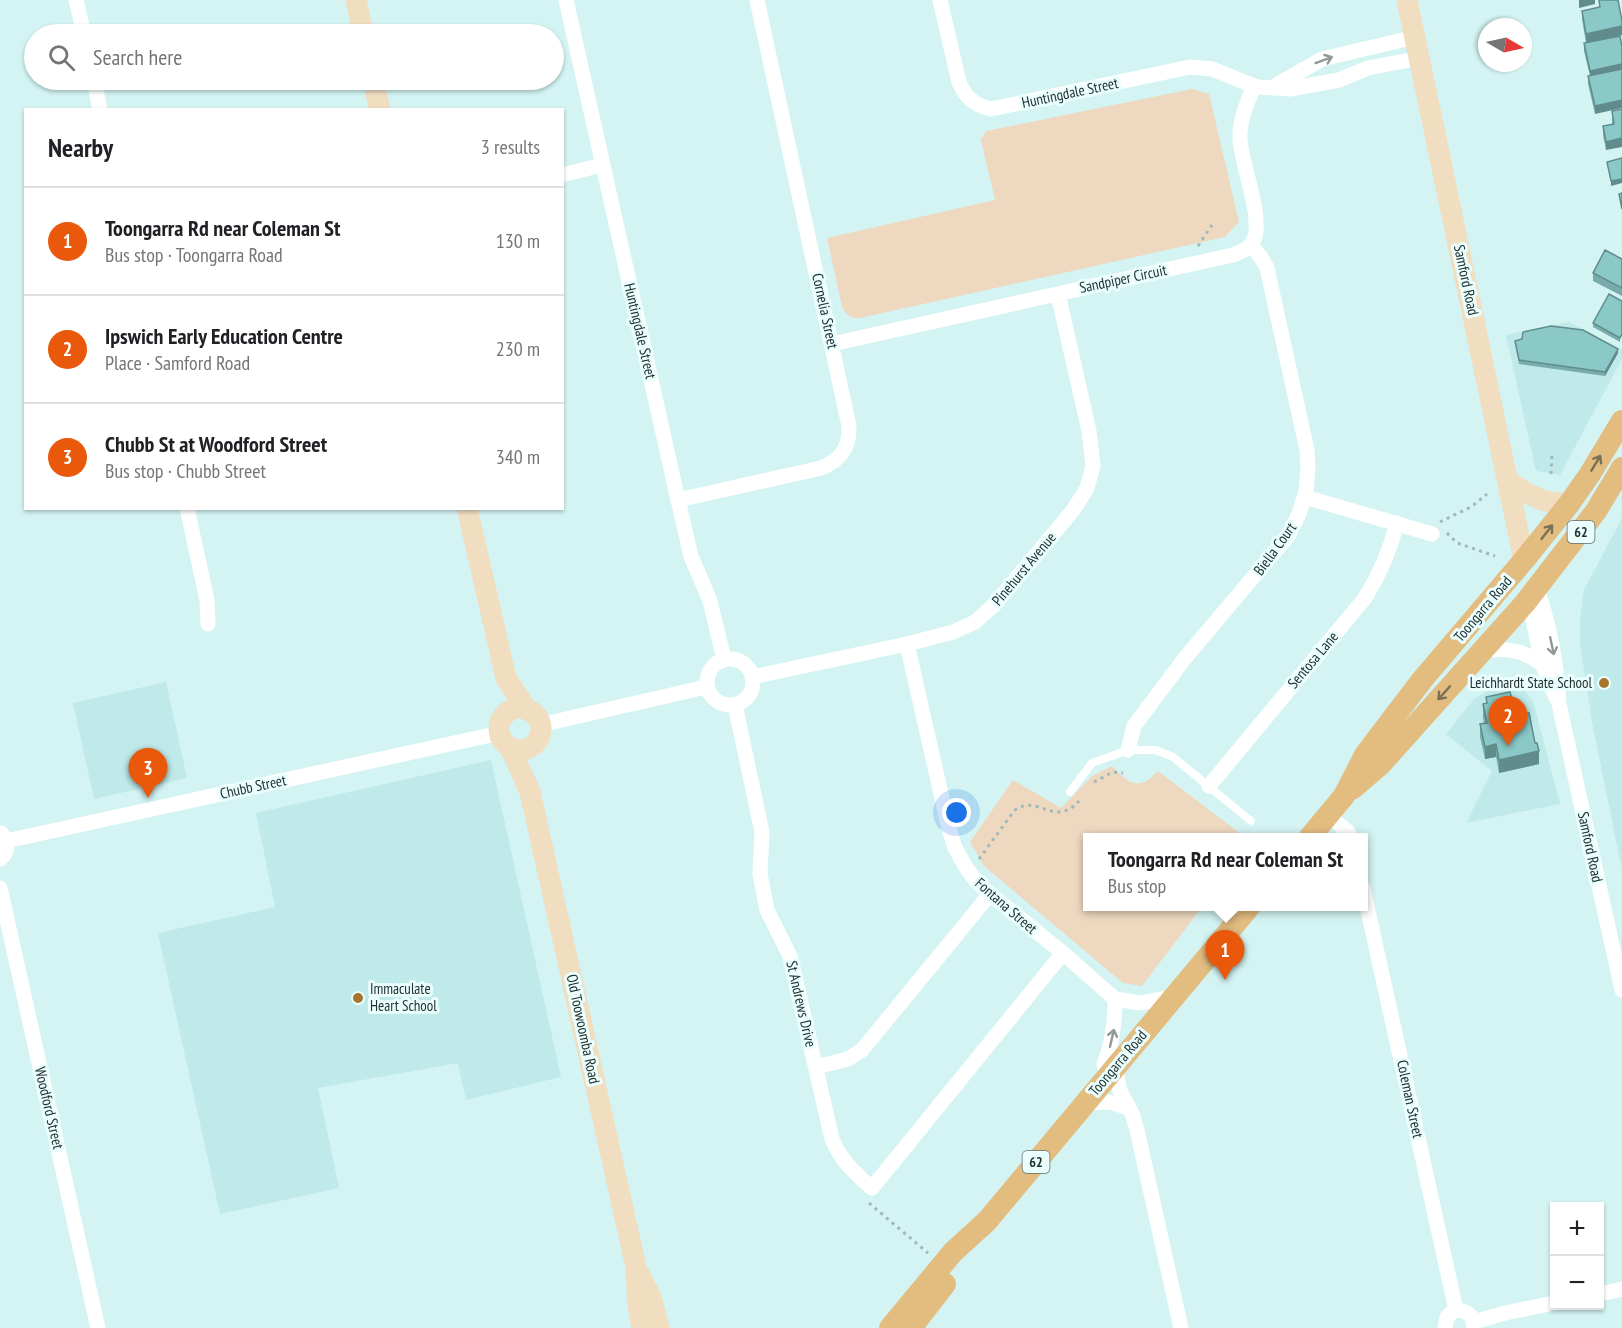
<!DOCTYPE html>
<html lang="en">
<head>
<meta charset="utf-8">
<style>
	body { margin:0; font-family:"PT Sans Narrow",sans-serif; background:#f2f2f2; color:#202124 }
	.controls { position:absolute; right:18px; bottom:18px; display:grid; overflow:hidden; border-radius:0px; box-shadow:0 2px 4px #0004 }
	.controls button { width:54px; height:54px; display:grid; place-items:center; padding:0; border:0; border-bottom:2px solid #e0e0e0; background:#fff; color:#202124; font:30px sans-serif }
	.compass { position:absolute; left:1478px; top:18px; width:54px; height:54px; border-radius:50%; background:#fff; box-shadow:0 2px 4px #0004; rotate:99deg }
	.you { position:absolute; left:957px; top:813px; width:21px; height:21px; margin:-15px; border:4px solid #fff; border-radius:50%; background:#1a73e8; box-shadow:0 0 0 9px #1a73e833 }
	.badge { display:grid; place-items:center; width:39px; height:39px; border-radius:50%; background:#ea580c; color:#fff; font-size:20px; font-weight:700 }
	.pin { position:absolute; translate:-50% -50px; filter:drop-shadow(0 2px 3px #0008) }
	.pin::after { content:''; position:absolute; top:32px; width:21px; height:18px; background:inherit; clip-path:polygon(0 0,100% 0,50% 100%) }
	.popup { position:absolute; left:1083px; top:833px; width:285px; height:78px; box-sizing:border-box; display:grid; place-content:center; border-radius:0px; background:#fff; filter:drop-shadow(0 2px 4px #0005); font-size:20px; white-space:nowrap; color:#757577 }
	.popup b { font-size:22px; color:#202124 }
	.popup::after { content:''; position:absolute; left:50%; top:100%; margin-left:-12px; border:12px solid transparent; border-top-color:#fff }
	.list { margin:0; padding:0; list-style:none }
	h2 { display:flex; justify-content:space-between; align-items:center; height:78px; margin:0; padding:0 24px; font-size:26px }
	h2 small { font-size:20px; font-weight:400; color:#757577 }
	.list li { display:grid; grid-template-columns:39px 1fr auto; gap:18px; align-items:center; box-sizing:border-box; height:108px; padding:0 24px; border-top:2px solid #e0e0e0 }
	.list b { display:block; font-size:22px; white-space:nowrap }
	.list p { margin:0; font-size:20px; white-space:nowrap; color:#757577 }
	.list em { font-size:20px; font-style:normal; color:#757577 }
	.icon { flex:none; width:33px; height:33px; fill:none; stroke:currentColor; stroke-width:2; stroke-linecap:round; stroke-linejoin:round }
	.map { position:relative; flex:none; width:1622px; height:1328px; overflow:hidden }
	.search { position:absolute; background:#fff; box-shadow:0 2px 4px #0004; left:24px; top:24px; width:540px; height:66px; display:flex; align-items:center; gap:15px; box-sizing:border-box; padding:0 21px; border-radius:33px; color:#757577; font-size:22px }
	.panel { position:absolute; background:#fff; box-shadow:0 2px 4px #0004; left:24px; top:108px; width:540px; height:402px; border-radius:0px }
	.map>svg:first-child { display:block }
	.built { fill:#bfeae9 }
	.green { fill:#eed9c0 }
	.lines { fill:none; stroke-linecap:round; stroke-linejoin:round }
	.path { stroke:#9eb9b8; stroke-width:3; stroke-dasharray:3 4.5; stroke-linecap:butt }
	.lane { stroke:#fff; stroke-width:8 }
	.street { stroke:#fff; stroke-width:15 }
	.secondary { stroke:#f1ddc0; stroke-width:21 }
	.primary { stroke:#e3bc80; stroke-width:22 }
	.wall { fill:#78acac }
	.shaded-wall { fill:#618c8c }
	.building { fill:#8bc8c8; stroke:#618c8c; stroke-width:1.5 }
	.oneway { stroke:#929898 }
	.oneway2 { stroke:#7a7055 }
	.poi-dot { fill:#a7752c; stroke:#eafefe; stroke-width:2 }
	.labels { text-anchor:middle; stroke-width:6; stroke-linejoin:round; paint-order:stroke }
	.shield { fill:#eafefe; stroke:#5f6e6e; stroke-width:1.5 }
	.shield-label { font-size:14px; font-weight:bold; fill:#243131 }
	.street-label { font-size:15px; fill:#243131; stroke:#eafefe }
	.poi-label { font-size:15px; fill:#243131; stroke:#eafefe; text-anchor:end }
</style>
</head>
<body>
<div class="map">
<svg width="1622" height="1328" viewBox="0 0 1622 1328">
	<rect width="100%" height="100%" fill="#d3f4f3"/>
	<g class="built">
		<path d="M1569,322L1622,349V359L1560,475L1536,471L1506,335Z"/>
		<path d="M1622,518V870L1592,722L1580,644V618L1584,590Z"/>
		<path d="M166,682L187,778L94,799L73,703Z"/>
		<path d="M1501,683L1523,689L1533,701L1560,804L1466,823L1492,771L1446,734L1474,699Z"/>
		<path d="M491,760L561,1077L466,1100L458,1063L318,1088L339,1188L220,1214L158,933L275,907L256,813Z"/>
	</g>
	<g class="green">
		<path d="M1192,89L1209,94L1239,222L1225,237L860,318C851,318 847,316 842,307L827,238L995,200L981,140L986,131Z"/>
		<path d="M1112,766C1130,784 1138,792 1158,771L1245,837L1087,838V906L1202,907L1142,986L1123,983L984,866L970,842L1013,780L1061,808L1092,776Z"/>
	</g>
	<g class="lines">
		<g class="path">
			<path d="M1198,246L1212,225"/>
			<path d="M1551,474L1552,454"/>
			<path d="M1440,522L1471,507L1487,494"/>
			<path d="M1447,533L1457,543L1495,556"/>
			<path d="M1094,782L1113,772L1123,773"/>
			<path d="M979,859L1014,811C1037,792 1054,829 1079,801"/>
			<path d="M869,1203L928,1253"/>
		</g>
		<path class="lane" d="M1070,792L1092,763L1128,750H1156L1173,757L1251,821"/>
		<g class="street">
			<path d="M76,0L84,34"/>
			<path d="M566,0L678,500L691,556L710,601L724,659"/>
			<path d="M940,0L959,82C965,97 974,105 991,109L1190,67L1212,69L1257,87L1290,89L1339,80L1368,68L1420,58"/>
			<path d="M94,80L100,110"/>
			<path d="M1273,87L1322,59L1415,37"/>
			<path d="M562,175L602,165"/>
			<path d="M832,344L1233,255C1240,252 1247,250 1252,243C1266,223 1241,165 1240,139C1239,121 1247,103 1254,86"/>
			<path d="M1305,497L1432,534"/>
			<path d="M678,500L821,468C841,460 850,447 849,426L757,0"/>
			<path d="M187,508L207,600L208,624"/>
			<path d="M1537,589C1550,626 1557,665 1559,704L1622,990"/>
			<path d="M1529,599L1542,664L1556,698"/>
			<path d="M907,644L949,829L955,848L967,869L976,881L990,894L1063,953L1115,999L1140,1003L1174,997"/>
			<path d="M1484,650C1507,648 1523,650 1542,664"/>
			<circle cx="730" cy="682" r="23"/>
			<path d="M752,677L907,644L953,632L975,622L995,604L1074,509L1087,488L1093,466L1089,431L1058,294"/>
			<path d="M735,705L762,832L760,874L767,910L790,956L832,1139C841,1161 855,1173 872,1188L1063,953"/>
			<path d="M540,725L706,687"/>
			<path d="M1128,750L1134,726L1185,658L1288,536L1299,514L1306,491L1308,468L1307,450L1267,268L1262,259L1251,245"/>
			<path d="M1209,786L1365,598C1380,574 1390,551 1397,523"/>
			<path d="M1328,815L1348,832L1351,838"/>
			<path d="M6,841L500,733"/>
			<path d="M0,859C9,852 9,841 1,833"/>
			<path d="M0,888L98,1328"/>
			<path d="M1363,888L1456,1310"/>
			<path d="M816,1067L848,1059L862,1050L990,894"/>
			<path d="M1115,1067L1120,1091L1132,1113L1137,1130L1181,1328"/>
			<path d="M1107,1076L1104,1064C1113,1043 1115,1022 1115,999"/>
			<path d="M1085,1103L1110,1102L1128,1108"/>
			<path d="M1600,1294L1622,1289"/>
			<path d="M1474,1322L1505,1313L1554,1303"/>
			<path d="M1445,1328L1447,1317C1455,1308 1463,1308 1472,1317L1474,1328"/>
		</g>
		<g class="secondary">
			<path d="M356,0L363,34"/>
			<path d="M1407,0L1524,560"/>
			<path d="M373,80L380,110"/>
			<path d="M1508,481C1527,494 1545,505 1569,504"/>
			<path d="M467,508L506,678L527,710"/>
			<circle cx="520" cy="729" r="21"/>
			<path d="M510,747L530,792L636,1267L638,1306L642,1328"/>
			<path d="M640,1275L652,1300L659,1328"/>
		</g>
		<g class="primary">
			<path d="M1352,789L1380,765L1525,603L1596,511L1622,468"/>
			<path d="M1309,838L1344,796L1365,755L1422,680L1524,560L1569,504L1590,474L1622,421"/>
			<path d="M890,1328L953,1252L987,1221L1250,906"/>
			<path d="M911,1328L945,1284"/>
		</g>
	</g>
	<g class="wall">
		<path d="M1599,0L1622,21V35L1586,43L1582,19V11L1599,7Z"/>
		<path d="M1620,36L1595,114L1588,84V76H1590L1584,51V43Z"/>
		<path d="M1622,109L1606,150L1603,135V126L1612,124V111Z"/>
		<path d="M1622,259V296L1593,281V273Z"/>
		<path d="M1622,301L1620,342L1593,327V323Z"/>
		<path d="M1515,341L1618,353L1605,376L1519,364Z"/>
		<path d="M1486,697L1516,716L1539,764L1499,773L1496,757L1485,759L1480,737V724L1484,723L1483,717V704H1486Z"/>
	</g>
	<g class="shaded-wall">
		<path d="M1579,0H1595V4L1579,8Z"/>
		<path d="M1622,26V35L1586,43V34Z"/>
		<path d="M1622,64V72L1590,80V71Z"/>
		<path d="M1622,100V108L1595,114V106Z"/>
		<path d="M1622,138V147L1606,150V142Z"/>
		<path d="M1622,179V183L1611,186V181Z"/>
		<path d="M1618,349V353L1605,376V372Z"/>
		<path d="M1496,744V757L1485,759V747Z"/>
		<path d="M1539,751V764L1499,773V760Z"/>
	</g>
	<g class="building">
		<path d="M1599,0H1618L1622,21V26L1586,34L1582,11L1600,7Z"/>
		<path d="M1620,36L1622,47V64L1590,71L1584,43Z"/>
		<path d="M1622,69V100L1595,106L1588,76Z"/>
		<path d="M1622,109V138L1606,142L1603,126L1614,124L1612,111Z"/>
		<path d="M1622,158V179L1611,181L1607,162Z"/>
		<path d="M1622,193V209L1619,194Z"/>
		<path d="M1605,250L1622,259V288L1593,273Z"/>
		<path d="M1609,294L1622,301V334L1620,338L1593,323Z"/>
		<path d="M1551,326L1583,330L1618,349L1605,372L1519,360L1515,341L1522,339L1523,332Z"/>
		<path d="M1510,692L1516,716L1529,713L1535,743H1537L1539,751L1499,760L1496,744L1485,747L1480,724L1487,723L1483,704L1487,703L1486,697Z"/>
	</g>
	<defs><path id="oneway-shaft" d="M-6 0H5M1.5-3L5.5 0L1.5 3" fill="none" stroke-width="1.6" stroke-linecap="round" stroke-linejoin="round" transform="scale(1.5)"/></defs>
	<g class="oneway">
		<use href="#oneway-shaft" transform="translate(1324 60) rotate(-20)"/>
		<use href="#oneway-shaft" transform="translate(1552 646) rotate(78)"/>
		<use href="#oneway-shaft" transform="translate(1112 1038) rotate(-77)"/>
	</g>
	<g class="oneway2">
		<use href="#oneway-shaft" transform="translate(1596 463) rotate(-59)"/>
		<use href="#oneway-shaft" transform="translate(1547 532) rotate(-52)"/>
		<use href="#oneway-shaft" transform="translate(1444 693) rotate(132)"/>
	</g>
	<g class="poi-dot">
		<circle cx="1604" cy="683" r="6"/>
		<circle cx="358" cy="998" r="6"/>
	</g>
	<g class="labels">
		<g class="shield">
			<rect x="1567.5" y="521" width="27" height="22" rx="4.5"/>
			<rect x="1022.5" y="1151" width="27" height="22" rx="4.5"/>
		</g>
		<g class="shield-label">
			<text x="1581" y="537">62</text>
			<text x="1036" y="1167">62</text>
		</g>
		<g class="street-label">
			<text transform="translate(1070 93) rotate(-12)" y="5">Huntingdale Street</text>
			<text transform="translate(1123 279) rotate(-12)" y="5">Sandpiper Circuit</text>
			<text transform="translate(1466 280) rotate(78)" y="5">Samford Road</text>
			<text transform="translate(825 311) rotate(78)" y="5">Cornelia Street</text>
			<text transform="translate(640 331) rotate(77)" y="5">Huntingdale Street</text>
			<text transform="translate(1275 549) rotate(-54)" y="5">Biella Court</text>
			<text transform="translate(1024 569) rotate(-50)" y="5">Pinehurst Avenue</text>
			<text transform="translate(1483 609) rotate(-50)" y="5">Toongarra Road</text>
			<text transform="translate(1313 660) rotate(-50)" y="5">Sentosa Lane</text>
			<text transform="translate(253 787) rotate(-12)" y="5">Chubb Street</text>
			<text transform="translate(1590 847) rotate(78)" y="5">Samford Road</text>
			<text transform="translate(1006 906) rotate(41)" y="5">Fontana Street</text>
			<text transform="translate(801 1004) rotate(77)" y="5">St Andrews Drive</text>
			<text transform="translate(583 1029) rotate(78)" y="5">Old Toowoomba Road</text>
			<text transform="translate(1118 1063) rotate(-50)" y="5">Toongarra Road</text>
			<text transform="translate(1410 1099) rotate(78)" y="5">Coleman Street</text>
			<text transform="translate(49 1108) rotate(77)" y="5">Woodford Street</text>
		</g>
		<g class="poi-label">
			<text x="1592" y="688">Leichhardt State School</text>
			<text x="370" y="994" text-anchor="start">Immaculate<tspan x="370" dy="17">Heart School</tspan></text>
		</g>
	</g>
</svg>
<div class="controls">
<button>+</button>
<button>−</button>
</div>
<svg class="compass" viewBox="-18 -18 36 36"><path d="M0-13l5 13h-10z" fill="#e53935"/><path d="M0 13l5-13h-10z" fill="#757577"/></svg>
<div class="you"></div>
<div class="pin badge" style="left:1225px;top:980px">1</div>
<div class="popup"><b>Toongarra Rd near Coleman St</b>Bus stop</div>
<div class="pin badge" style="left:1508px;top:746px">2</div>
<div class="pin badge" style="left:148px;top:798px">3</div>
<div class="search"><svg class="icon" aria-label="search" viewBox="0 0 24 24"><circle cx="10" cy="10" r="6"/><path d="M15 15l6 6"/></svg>Search here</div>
<section class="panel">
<h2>Nearby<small>3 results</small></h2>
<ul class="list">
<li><span class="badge">1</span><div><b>Toongarra Rd near Coleman St</b><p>Bus stop · Toongarra Road</p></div><em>130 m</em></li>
<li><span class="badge">2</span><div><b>Ipswich Early Education Centre</b><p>Place · Samford Road</p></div><em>230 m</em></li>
<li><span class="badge">3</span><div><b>Chubb St at Woodford Street</b><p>Bus stop · Chubb Street</p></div><em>340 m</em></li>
</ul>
</section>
</div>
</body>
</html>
